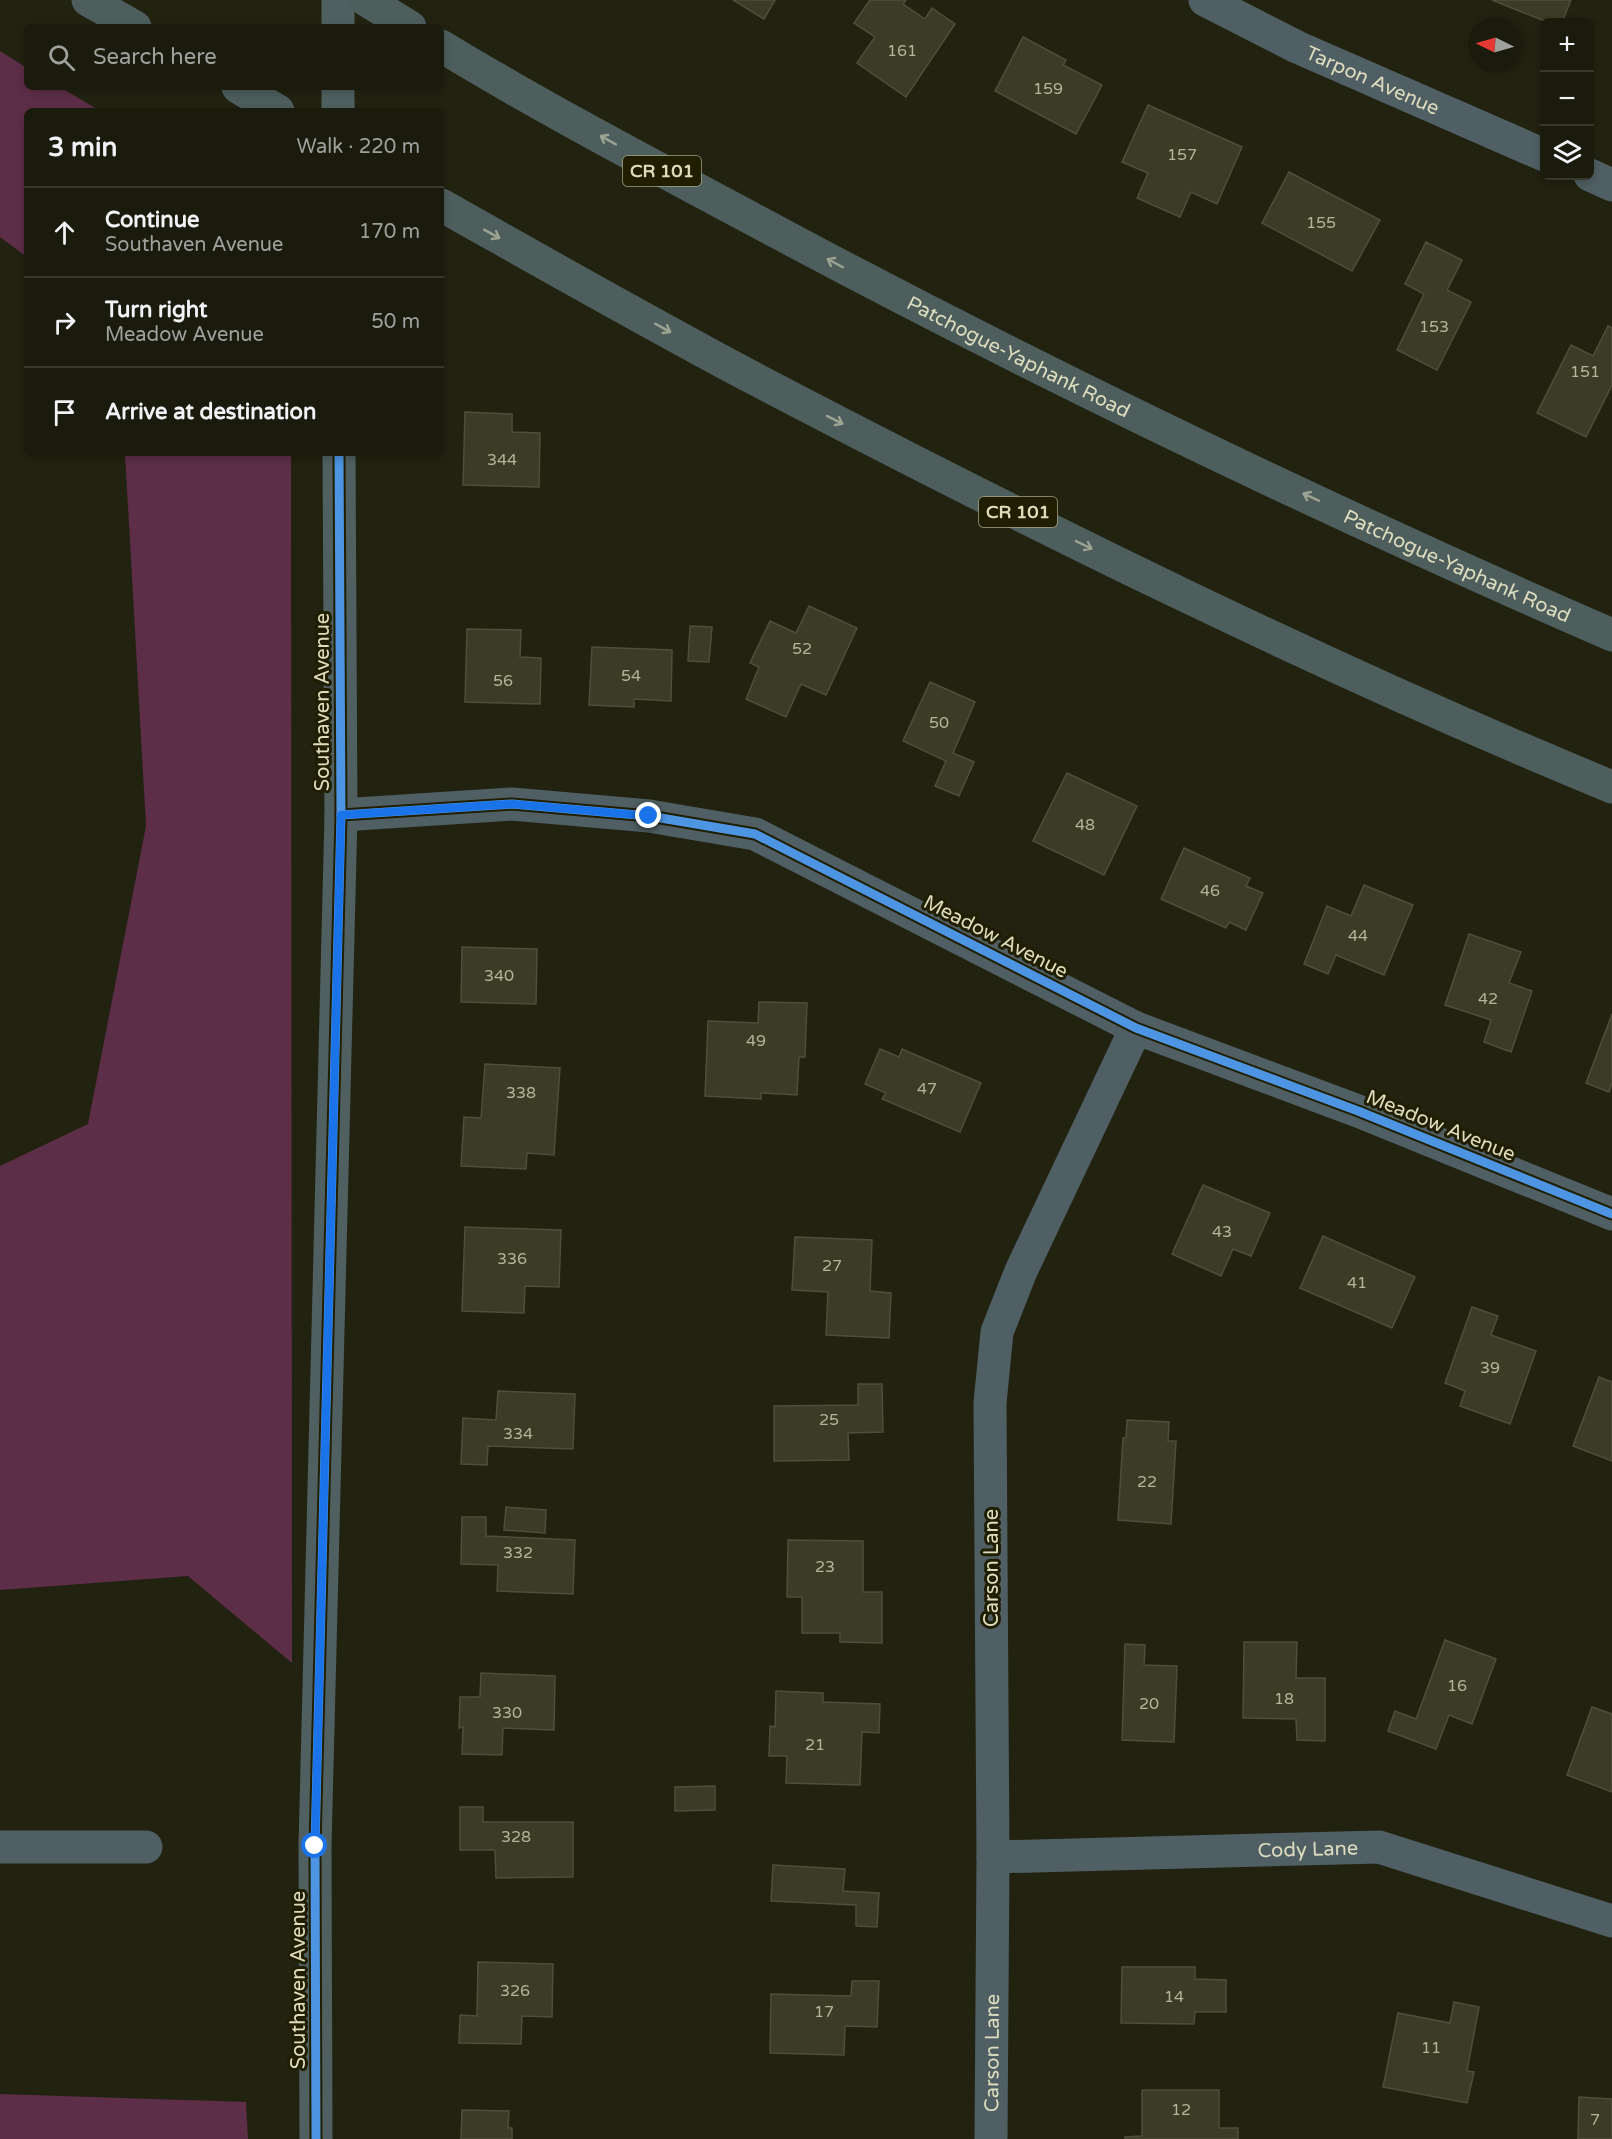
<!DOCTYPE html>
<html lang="en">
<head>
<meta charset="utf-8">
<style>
	body { margin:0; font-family:"Varela Round",sans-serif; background:#27271b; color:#f1f3f6 }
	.controls { position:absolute; right:18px; top:18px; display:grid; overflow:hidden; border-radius:9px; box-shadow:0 3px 9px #0003 }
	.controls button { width:54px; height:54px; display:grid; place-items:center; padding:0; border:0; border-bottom:2px solid #38382e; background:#1a1a0d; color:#f1f3f6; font:30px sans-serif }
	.compass { position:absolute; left:1468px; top:18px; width:54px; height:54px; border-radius:50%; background:#1a1a0d; box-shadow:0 3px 9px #0003; rotate:275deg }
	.stop { position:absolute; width:18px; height:18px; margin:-14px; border:4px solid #1a73e8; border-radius:50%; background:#fff }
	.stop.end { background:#1a73e8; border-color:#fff; box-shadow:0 2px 6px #0008 }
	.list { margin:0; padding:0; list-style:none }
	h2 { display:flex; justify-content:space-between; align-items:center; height:78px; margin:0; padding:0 24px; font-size:26px }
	h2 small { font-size:20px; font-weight:400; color:#9fa19d }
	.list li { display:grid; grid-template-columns:39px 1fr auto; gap:18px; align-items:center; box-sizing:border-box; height:90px; padding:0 24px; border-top:2px solid #38382e }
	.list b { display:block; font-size:22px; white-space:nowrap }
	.list p { margin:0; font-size:20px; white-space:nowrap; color:#9fa19d }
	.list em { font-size:20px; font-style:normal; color:#9fa19d }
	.icon { flex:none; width:33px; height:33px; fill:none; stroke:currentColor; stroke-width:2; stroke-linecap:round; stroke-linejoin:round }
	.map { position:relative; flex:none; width:1612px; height:2139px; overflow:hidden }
	.search { position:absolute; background:#1a1a0d; box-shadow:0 3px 9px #0003; left:24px; top:24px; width:420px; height:66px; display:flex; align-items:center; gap:15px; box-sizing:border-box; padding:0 21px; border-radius:9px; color:#9fa19d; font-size:22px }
	.panel { position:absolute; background:#1a1a0d; box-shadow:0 3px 9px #0003; left:24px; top:108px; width:420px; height:348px; border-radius:9px }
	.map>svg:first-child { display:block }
	.green { fill:#5d2e47 }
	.building { fill:#3c3b26; stroke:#4e4e3a; stroke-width:1.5 }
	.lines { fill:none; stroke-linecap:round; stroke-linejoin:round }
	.street { stroke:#505f63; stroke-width:33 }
	.secondary { stroke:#506061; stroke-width:33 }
	.primary { stroke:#4d5e5d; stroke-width:33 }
	.cycleway-casing { stroke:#201e01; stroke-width:13 }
	.cycleway { stroke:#4d94e3; stroke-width:9 }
	.oneway { stroke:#9ca392 }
	.route { stroke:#1a73e8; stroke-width:8 }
	.labels { text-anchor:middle; stroke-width:6; stroke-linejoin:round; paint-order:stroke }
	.number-label { font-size:16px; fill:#b5b498 }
	.shield { fill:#201e01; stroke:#a4a385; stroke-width:1.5 }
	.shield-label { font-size:18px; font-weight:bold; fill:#dddcbe }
	.street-label { font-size:20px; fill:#dddcbe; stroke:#201e01 }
</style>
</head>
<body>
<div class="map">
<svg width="1612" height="2139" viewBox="0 0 1612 2139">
	<rect width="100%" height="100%" fill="#221"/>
	<g class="green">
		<path d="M0,51L27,68V87H60L100,111H27V257L0,237Z"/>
		<path d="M125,453H291L292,1663L188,1576L0,1590V1166L88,1124L146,826Z"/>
		<path d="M0,2094L246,2102L248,2139H0Z"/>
	</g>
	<g class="building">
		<path d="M733,0H775L764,19Z"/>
		<path d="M870,0H906L903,4L925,19L932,8L955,24L906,97L857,63L875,37L854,23Z"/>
		<path d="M1492,0H1571L1562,22H1547Z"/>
		<path d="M1023,37L1066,60L1063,65L1102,85L1076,134L995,91Z"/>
		<path d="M1148,105L1242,147L1217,204L1191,192L1180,217L1137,198L1148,173L1122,162Z"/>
		<path d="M1289,172L1380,220L1352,271L1262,223Z"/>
		<path d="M1426,242L1462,260L1447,290L1471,302L1437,370L1397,350L1424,294L1405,284Z"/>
		<path d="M1608,326L1612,328V385L1586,437L1537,413L1571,345L1593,356Z"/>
		<path d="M465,412L512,414V432L540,433L539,487L463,485Z"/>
		<path d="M809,606L857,628L826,695L801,684L786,717L746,699L759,667L750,663L770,621L796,633Z"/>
		<path d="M690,626L712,627L709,662L688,661Z"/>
		<path d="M467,629L521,630L520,657L541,658L540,704L465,702Z"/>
		<path d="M592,647L672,650L671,701L634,699V707L589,705Z"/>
		<path d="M930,682L975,702L953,753L974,762L959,796L935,786L946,761L903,741Z"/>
		<path d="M1067,773L1137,806L1104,875L1033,841Z"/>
		<path d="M1184,848L1250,878L1246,886L1263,893L1246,930L1229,922L1226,928L1161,899Z"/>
		<path d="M1364,885L1413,905L1384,975L1336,955L1328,974L1304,964L1327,906L1351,916Z"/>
		<path d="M1469,934L1521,952L1509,983L1532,991L1511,1052L1484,1042L1491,1020L1445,1005Z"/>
		<path d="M462,947L537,949L536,1004L461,1002Z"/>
		<path d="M759,1002L807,1003L805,1057H799L797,1095L761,1093V1099L705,1096L708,1021L758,1023Z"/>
		<path d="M1612,1014V1083L1609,1092L1586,1083Z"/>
		<path d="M880,1049L899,1057L902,1049L981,1083L960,1132L882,1099L886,1093L865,1084Z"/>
		<path d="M485,1064L560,1068L554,1155L527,1153L526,1169L461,1166L464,1117L481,1118Z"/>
		<path d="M1203,1185L1270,1213L1251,1256L1233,1249L1221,1276L1172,1254Z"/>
		<path d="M465,1227L561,1230L559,1287L525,1286L524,1313L462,1311Z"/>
		<path d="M1323,1236L1415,1277L1392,1328L1300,1288Z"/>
		<path d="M795,1237L872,1240L870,1291L891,1293L889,1338L826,1335L828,1292L792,1290Z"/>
		<path d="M1472,1307L1498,1316L1491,1335L1536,1351L1510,1424L1460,1406L1465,1391L1445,1383Z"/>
		<path d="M1599,1377L1612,1382V1461L1573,1446Z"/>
		<path d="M858,1384H882L883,1432L848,1433L849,1460L774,1461V1406L858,1405Z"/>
		<path d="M498,1391L575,1394L573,1449L488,1446L487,1465L461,1464L463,1418L496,1420Z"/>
		<path d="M1127,1420L1169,1422L1168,1441H1176L1171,1524L1118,1520L1123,1438H1126Z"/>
		<path d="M506,1507L546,1510L545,1533L504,1530Z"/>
		<path d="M462,1517H486V1536L575,1540L573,1594L497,1591L498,1565L461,1564Z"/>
		<path d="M788,1540L863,1541V1592H882V1643L840,1642V1633H802V1597H787Z"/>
		<path d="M1445,1640L1496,1659L1472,1724L1449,1715L1436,1749L1388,1731L1395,1711L1416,1719Z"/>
		<path d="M1244,1642H1297L1296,1678H1325V1741L1297,1740L1296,1719L1243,1718Z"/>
		<path d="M1125,1644L1145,1645L1144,1665L1177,1666L1174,1742L1122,1740Z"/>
		<path d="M481,1673L555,1676L554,1730L503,1728L502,1755L462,1754L463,1727L459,1728L460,1697H480Z"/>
		<path d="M776,1691L823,1693V1702L880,1704L879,1733L862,1732L860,1785L786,1783L787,1756H769L770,1726L775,1727Z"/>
		<path d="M1592,1707L1612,1714V1792L1567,1775Z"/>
		<path d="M715,1786V1810L675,1811V1787Z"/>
		<path d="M460,1807H483V1822H573V1877L496,1878L495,1850H460Z"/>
		<path d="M773,1865L845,1869L843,1891L879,1893L877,1927L856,1926V1905L771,1901Z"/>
		<path d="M478,1962L553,1964L552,2017L522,2016L521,2044L459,2043L460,2015L477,2016Z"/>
		<path d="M1122,1967H1195V1979L1226,1980V2012H1195L1194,2024L1121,2023Z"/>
		<path d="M852,1981H879L877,2027L845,2026L844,2055L770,2053L771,1994L851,1996Z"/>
		<path d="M1454,2002L1479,2007L1467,2071L1474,2072L1467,2103L1383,2087L1398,2013L1450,2023Z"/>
		<path d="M1142,2090H1219V2128H1238V2139H1125V2137L1142,2136Z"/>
		<path d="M1579,2097L1612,2099V2139H1578Z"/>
		<path d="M462,2110L509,2111L508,2128H512V2139H461Z"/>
	</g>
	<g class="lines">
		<g class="street">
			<path id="s1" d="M1205,0L1297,47L1544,155"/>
			<path d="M1590,175L1612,185"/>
			<path d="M341,815L512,804L649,816L755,834L1136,1028L1358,1111L1612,1214"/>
			<path d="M0,1847H146"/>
			<path id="s2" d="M993,1857L1379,1847L1612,1921"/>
			<path id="s3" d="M991,2139L993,1857L990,1403L997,1332L1021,1271L1136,1028"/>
		</g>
		<g class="secondary">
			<path d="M338,0V27"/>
			<path d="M338,87V111"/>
			<path d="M316,2139L315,1846L341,815L339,453"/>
		</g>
		<g class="primary">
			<path d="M88,0L135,27"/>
			<path d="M366,0L410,27"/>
			<path id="s4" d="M441,46C550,112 663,171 775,231C1048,377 1328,511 1612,635"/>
			<path d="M238,87L278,111"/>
			<path d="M441,205C546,264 651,324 757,380C1036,526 1321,667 1612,787"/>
		</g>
		<g class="cycleway-casing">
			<g id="cycleway">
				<path d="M341,815L512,804L649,816L755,834L1136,1028L1358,1111L1612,1214"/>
				<path d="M316,2139L315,1846L341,815L339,453"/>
			</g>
		</g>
		<use href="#cycleway" class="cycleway"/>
	</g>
	<defs><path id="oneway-shaft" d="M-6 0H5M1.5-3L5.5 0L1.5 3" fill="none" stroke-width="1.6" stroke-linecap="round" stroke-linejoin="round" transform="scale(1.5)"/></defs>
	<g class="oneway">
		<use href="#oneway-shaft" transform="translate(608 140) rotate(-151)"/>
		<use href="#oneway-shaft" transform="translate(492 234) rotate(29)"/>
		<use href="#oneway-shaft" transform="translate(835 263) rotate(-152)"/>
		<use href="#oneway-shaft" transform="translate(663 328) rotate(29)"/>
		<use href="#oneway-shaft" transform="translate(835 420) rotate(27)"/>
		<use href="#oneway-shaft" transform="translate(1311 497) rotate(-155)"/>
		<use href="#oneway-shaft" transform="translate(1084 545) rotate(26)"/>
	</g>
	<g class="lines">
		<path class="route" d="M315,1846L341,815L512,804L649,816"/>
	</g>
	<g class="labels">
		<g class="number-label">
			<text x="902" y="56">161</text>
			<text x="1048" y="94">159</text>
			<text x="1182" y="160">157</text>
			<text x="1321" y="228">155</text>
			<text x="1434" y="332">153</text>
			<text x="1585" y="377">151</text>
			<text x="502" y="465">344</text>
			<text x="802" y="654">52</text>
			<text x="631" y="681">54</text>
			<text x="503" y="686">56</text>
			<text x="939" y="728">50</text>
			<text x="1085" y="830">48</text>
			<text x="1210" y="896">46</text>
			<text x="1358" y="941">44</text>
			<text x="499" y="981">340</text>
			<text x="1488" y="1004">42</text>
			<text x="756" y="1046">49</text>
			<text x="927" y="1094">47</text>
			<text x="521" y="1098">338</text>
			<text x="1222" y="1237">43</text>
			<text x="512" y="1264">336</text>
			<text x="832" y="1271">27</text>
			<text x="1357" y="1288">41</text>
			<text x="1490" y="1373">39</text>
			<text x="829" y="1425">25</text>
			<text x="518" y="1439">334</text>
			<text x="1147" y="1487">22</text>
			<text x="518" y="1558">332</text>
			<text x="825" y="1572">23</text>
			<text x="1457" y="1691">16</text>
			<text x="1284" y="1704">18</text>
			<text x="1149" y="1709">20</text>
			<text x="507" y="1718">330</text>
			<text x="815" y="1750">21</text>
			<text x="516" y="1842">328</text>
			<text x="515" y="1996">326</text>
			<text x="1174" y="2002">14</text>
			<text x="824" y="2017">17</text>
			<text x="1431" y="2053">11</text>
			<text x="1181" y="2115">12</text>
			<text x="1595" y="2125">7</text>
		</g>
		<g class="shield">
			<rect x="623" y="156" width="78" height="30" rx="4.5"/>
			<rect x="979" y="497" width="78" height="30" rx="4.5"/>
		</g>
		<g class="shield-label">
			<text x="662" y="177">CR 101</text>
			<text x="1018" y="518">CR 101</text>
		</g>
		<g class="street-label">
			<text dy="7" stroke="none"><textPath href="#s1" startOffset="186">Tarpon Avenue</textPath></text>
			<text dy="7" stroke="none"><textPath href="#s4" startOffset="656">Patchogue-Yaphank Road</textPath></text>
			<text dy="7" stroke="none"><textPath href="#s4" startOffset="1142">Patchogue-Yaphank Road</textPath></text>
			<text transform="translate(322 702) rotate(-90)" y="7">Southaven Avenue</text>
			<text transform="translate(996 936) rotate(27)" y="7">Meadow Avenue</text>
			<text transform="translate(1441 1125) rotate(22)" y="7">Meadow Avenue</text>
			<text transform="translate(991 1568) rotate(-90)" y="7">Carson Lane</text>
			<text dy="7" stroke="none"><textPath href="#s2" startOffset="315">Cody Lane</textPath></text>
			<text transform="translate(298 1980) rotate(-90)" y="7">Southaven Avenue</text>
			<text dy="7" stroke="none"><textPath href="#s3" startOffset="86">Carson Lane</textPath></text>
		</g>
	</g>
</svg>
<div class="controls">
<button>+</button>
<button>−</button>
<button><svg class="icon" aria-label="layers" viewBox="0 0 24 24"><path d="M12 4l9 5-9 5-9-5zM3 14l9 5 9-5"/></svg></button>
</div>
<svg class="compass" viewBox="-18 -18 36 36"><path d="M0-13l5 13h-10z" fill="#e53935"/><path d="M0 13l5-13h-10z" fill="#9fa19d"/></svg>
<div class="stop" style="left:315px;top:1846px"></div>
<div class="stop end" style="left:649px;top:816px"></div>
<div class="search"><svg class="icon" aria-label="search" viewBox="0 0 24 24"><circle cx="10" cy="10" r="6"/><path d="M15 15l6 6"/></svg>Search here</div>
<section class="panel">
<h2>3 min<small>Walk · 220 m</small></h2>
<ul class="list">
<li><svg class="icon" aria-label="ahead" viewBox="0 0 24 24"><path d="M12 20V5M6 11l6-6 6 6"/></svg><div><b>Continue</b><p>Southaven Avenue</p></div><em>170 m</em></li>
<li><svg class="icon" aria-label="right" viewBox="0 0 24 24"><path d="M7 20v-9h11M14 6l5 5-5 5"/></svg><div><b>Turn right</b><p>Meadow Avenue</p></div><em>50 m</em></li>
<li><svg class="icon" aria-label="arrive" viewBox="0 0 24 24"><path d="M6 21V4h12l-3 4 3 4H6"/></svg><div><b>Arrive at destination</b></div></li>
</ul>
</section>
</div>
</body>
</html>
